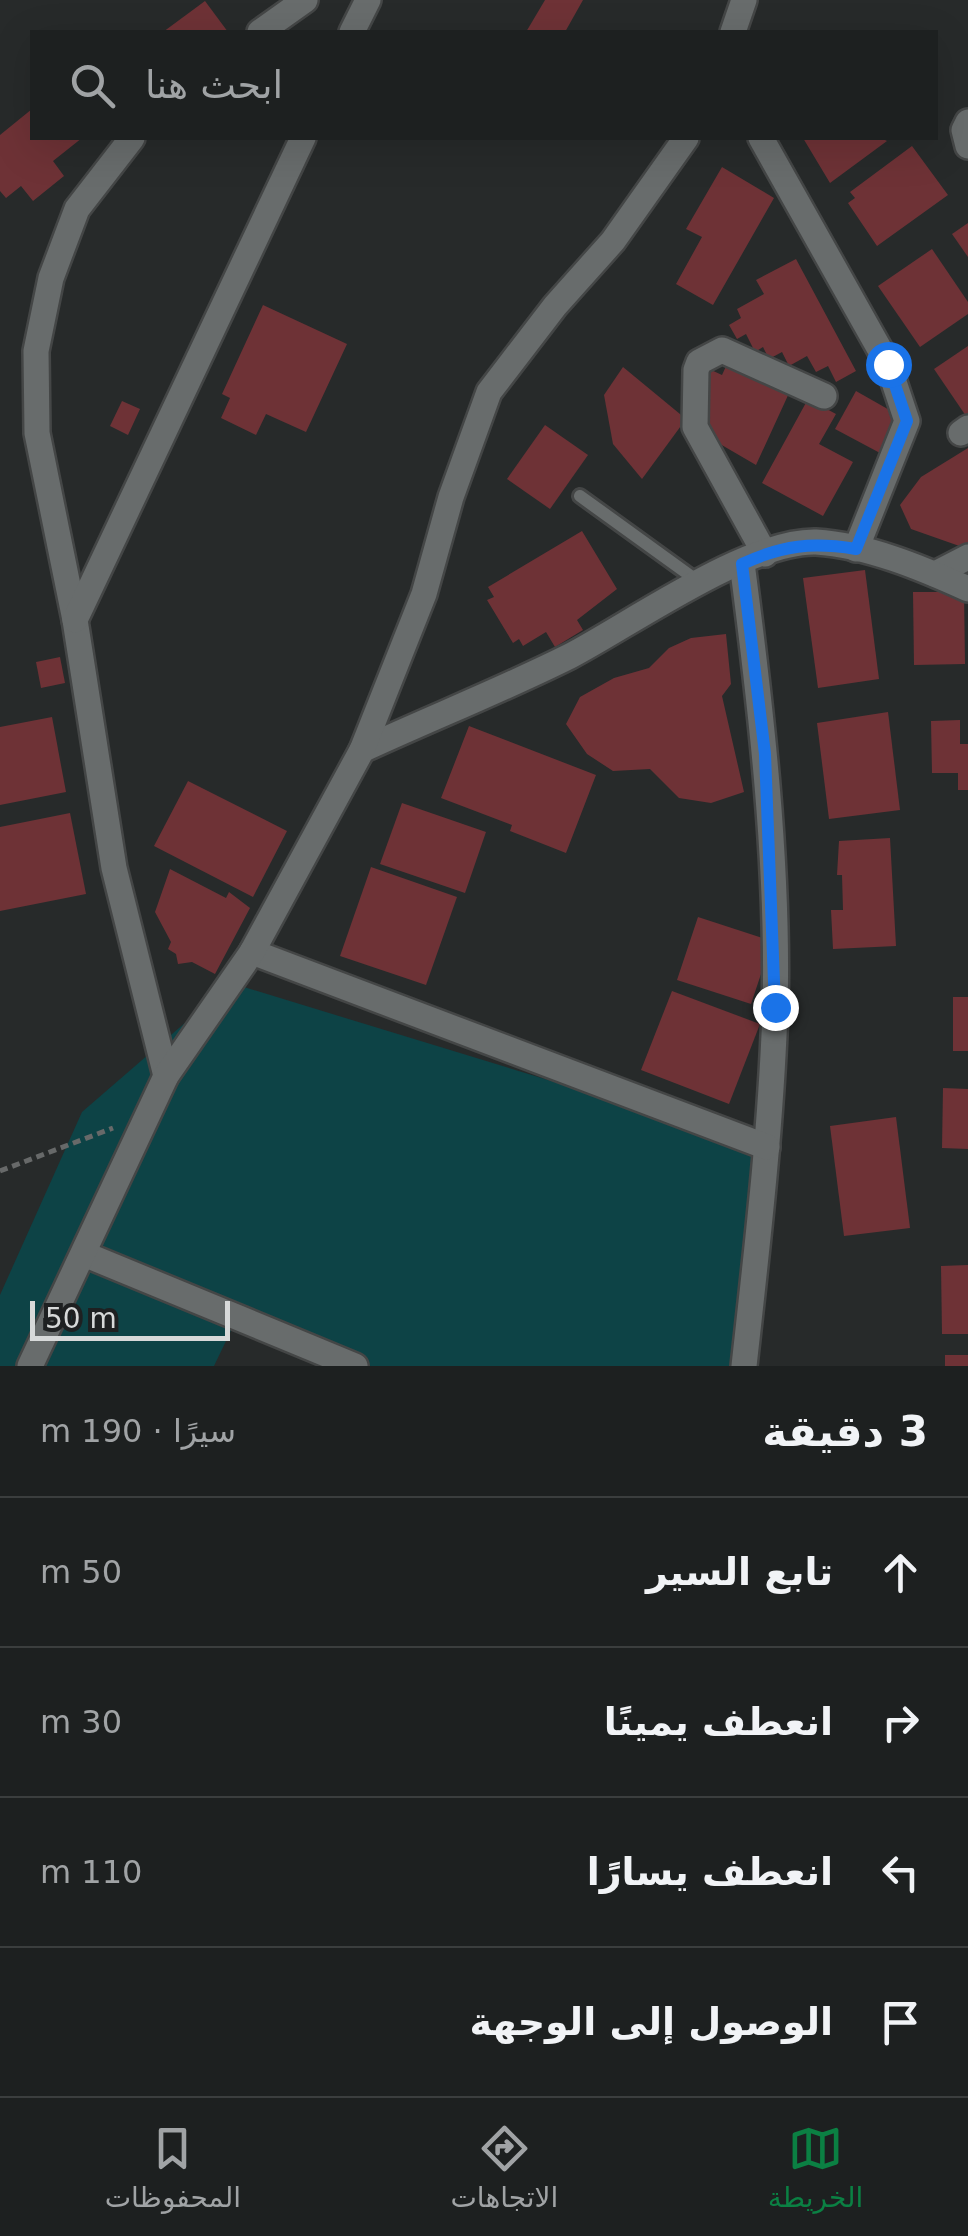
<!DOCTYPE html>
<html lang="ar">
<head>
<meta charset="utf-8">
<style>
	body { margin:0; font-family:"DejaVu Sans",Cairo,sans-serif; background:#2a2d2d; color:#f1f3f6; direction:rtl }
	.scale { position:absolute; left:30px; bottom:25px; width:200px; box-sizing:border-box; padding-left:10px; border:5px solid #d7d9d9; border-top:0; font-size:28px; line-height:35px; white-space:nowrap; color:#d7d9d9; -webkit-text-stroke:8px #1e2021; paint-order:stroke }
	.stop { position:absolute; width:30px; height:30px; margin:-22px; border:8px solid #1a73e8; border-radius:50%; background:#fff }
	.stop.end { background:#1a73e8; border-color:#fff; box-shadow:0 2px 10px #0008 }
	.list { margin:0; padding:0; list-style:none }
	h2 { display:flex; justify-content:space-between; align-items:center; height:130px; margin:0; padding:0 40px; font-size:42px }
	h2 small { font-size:32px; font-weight:400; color:#a0a3a5 }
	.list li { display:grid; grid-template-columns:65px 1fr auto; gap:30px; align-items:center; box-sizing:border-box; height:150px; padding:0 40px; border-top:2px solid #3b3e3e }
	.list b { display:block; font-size:38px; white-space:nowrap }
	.list em { font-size:32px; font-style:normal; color:#a0a3a5 }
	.icon { flex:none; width:55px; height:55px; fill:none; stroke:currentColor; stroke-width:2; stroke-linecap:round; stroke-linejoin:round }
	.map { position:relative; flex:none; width:968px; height:1366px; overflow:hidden; direction:ltr }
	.search { position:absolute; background:#1d2020; box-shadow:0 10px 40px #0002; left:30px; right:30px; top:30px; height:110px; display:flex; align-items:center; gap:25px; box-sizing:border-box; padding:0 35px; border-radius:0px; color:#a0a3a5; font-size:38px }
	.sheet { height:730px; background:#1d2020 }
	nav { display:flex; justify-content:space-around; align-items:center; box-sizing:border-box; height:140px; border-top:2px solid #3b3e3e; background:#1d2020; font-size:28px; color:#a0a3a5 }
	nav a { display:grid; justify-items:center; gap:5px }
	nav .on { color:#0b8043 }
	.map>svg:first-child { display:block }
	.green { fill:#0d4346 }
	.building { fill:#6e3236 }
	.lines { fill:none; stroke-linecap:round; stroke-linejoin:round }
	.lane-casing { stroke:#444646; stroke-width:18 }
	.street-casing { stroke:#444646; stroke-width:30 }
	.path { stroke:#676969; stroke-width:5; stroke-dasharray:8 5; stroke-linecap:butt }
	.lane { stroke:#686c6c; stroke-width:12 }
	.street { stroke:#686c6c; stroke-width:25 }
	.route { stroke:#1a73e8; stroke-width:12 }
</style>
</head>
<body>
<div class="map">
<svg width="968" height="1366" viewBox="0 0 968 1366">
	<rect width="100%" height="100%" fill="#272a2a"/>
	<path class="green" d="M231,983L767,1147L746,1366H358L237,1318L214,1366H0V1295L82,1112Z"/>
	<g class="building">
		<path d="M545,0H583L565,32H526Z"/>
		<path d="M205,1L228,32H163Z"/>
		<path d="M32,109V138H82L53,161L64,176L33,201L21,186L6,198L0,191V135Z"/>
		<path d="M803,138H881L887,141L830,183Z"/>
		<path d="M912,146L948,195L877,246L848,203L855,198L850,192Z"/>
		<path d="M722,167L774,198L713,305L676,284L702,237L686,229Z"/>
		<path d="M968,223V257L952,234Z"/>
		<path d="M932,249L968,302V314L920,347L878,286Z"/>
		<path d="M796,259L856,371L836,382L828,366L816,372L807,356L789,366L782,352L769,359L763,347L755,352L746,334L737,339L729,325L741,318L737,309L764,294L756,280Z"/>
		<path d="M263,305L347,344L306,432L266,414L256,435L221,418L230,398L222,394Z"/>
		<path d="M968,346V419L934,369Z"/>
		<path d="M728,362L790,391L756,465L708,437L697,394L709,369L722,375Z"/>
		<path d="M623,367L686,419L642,479L613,444L604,395Z"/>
		<path d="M856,391L900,416L880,453L835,429Z"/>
		<path d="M808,399L836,414L819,444L853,462L823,516L762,483Z"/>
		<path d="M122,401L140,409L128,435L110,426Z"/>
		<path d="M545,425L588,455L550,509L507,479Z"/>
		<path d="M968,448V547L965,548L911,529L900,505L921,477Z"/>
		<path d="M582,531L617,589L577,620L583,630L555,647L546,632L523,646L519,639L513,643L487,600L494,597L488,587Z"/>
		<path d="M865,570L879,679L818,688L803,578Z"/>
		<path d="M913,592H964L965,664L914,665Z"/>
		<path d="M726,634L731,684L722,696L744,792L711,803L679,798L650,769L613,771L587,754L566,724L580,697L614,678L649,668L669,648L691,638Z"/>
		<path d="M60,657L65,683L41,688L36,662Z"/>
		<path d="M888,712L900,810L829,819L817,723Z"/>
		<path d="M52,717L66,792L0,805V727Z"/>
		<path d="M960,720V744H968V790H958V773H932L931,721Z"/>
		<path d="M469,726L596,775L566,853L510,831L512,825L441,798Z"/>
		<path d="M188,781L287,831L253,897L154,846Z"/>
		<path d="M402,803L486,832L465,893L380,864Z"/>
		<path d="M70,813L86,894L0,911V827Z"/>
		<path d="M890,838L896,946L833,949L831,910H843L842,875H837L839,841Z"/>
		<path d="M371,867L457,897L426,985L340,956Z"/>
		<path d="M170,869L226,898L229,892L250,908L215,974L192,962L178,964L176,954L168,949L171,942L155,912Z"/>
		<path d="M698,917L772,941L751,1004L677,980Z"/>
		<path d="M672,991L760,1024L729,1104L641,1070Z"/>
		<rect x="953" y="997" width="15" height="54"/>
		<path d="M943,1088L968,1089V1149L942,1148Z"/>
		<path d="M896,1117L910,1228L844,1236L830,1126Z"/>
		<path d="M968,1265V1334H942L941,1266Z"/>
		<rect x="945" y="1355" width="23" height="11"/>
	</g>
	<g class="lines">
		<g class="lane-casing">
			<path id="lane" d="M580,496L699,582"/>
		</g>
		<g class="street-casing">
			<g id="street">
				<path d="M260,32L305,0"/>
				<path d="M352,32L368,0"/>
				<path d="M733,32L744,0"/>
				<path d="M968,122L964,130L968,146"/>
				<path d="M132,138L77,209L51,278L36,351L37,433L75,620L114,868L166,1076"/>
				<path d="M761,138L888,364L907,421L856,549"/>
				<path d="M961,433L968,428"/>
				<path d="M765,554L695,427L696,370L699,362L722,350L824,396"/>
				<path d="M742,563C761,708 779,864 775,1010C771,1129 757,1248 744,1366"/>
				<path d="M935,574L968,557"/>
				<path d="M75,620L303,138"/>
				<path d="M362,750C431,718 502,690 570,656C631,624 749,540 816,542C867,545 922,568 968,589"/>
				<path d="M252,952L767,1147"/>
				<path d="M84,1254L355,1366"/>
				<path d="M30,1366L166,1076L252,952L362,750L424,594L451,497L489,392L555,306L613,241L686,138"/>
			</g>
		</g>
		<path class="path" d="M0,1171L113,1128"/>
		<use href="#lane" class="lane"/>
		<use href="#street" class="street"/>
	</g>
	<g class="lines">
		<path class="route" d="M775,1007L765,754L742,564C783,545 812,542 856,549L907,421L888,364"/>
	</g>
</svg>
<div class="scale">50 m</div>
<div class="stop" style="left:888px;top:364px"></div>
<div class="stop end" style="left:775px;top:1007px"></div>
<div class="search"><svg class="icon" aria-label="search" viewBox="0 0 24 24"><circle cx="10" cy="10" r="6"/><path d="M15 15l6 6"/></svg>ابحث هنا</div>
</div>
<section class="sheet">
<h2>3 دقيقة<small>سيرًا · 190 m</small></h2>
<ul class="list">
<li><svg class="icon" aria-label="ahead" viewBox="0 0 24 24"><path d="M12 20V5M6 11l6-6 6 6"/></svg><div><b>تابع السير</b></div><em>50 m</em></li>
<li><svg class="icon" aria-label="right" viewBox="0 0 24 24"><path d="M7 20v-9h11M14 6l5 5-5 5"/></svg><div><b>انعطف يمينًا</b></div><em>30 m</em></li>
<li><svg class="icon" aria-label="left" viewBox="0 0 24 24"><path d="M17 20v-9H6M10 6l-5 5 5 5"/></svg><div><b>انعطف يسارًا</b></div><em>110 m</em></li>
<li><svg class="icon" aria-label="arrive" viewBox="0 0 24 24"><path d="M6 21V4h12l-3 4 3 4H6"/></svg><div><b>الوصول إلى الوجهة</b></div></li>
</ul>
</section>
<nav>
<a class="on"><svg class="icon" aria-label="map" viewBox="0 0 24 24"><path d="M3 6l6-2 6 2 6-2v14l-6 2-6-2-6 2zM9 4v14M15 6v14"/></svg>الخريطة</a>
<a><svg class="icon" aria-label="directions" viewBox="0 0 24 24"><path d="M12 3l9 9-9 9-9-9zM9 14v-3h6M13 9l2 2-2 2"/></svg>الاتجاهات</a>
<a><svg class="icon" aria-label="saved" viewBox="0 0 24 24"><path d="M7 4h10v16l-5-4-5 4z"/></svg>المحفوظات</a>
</nav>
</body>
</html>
